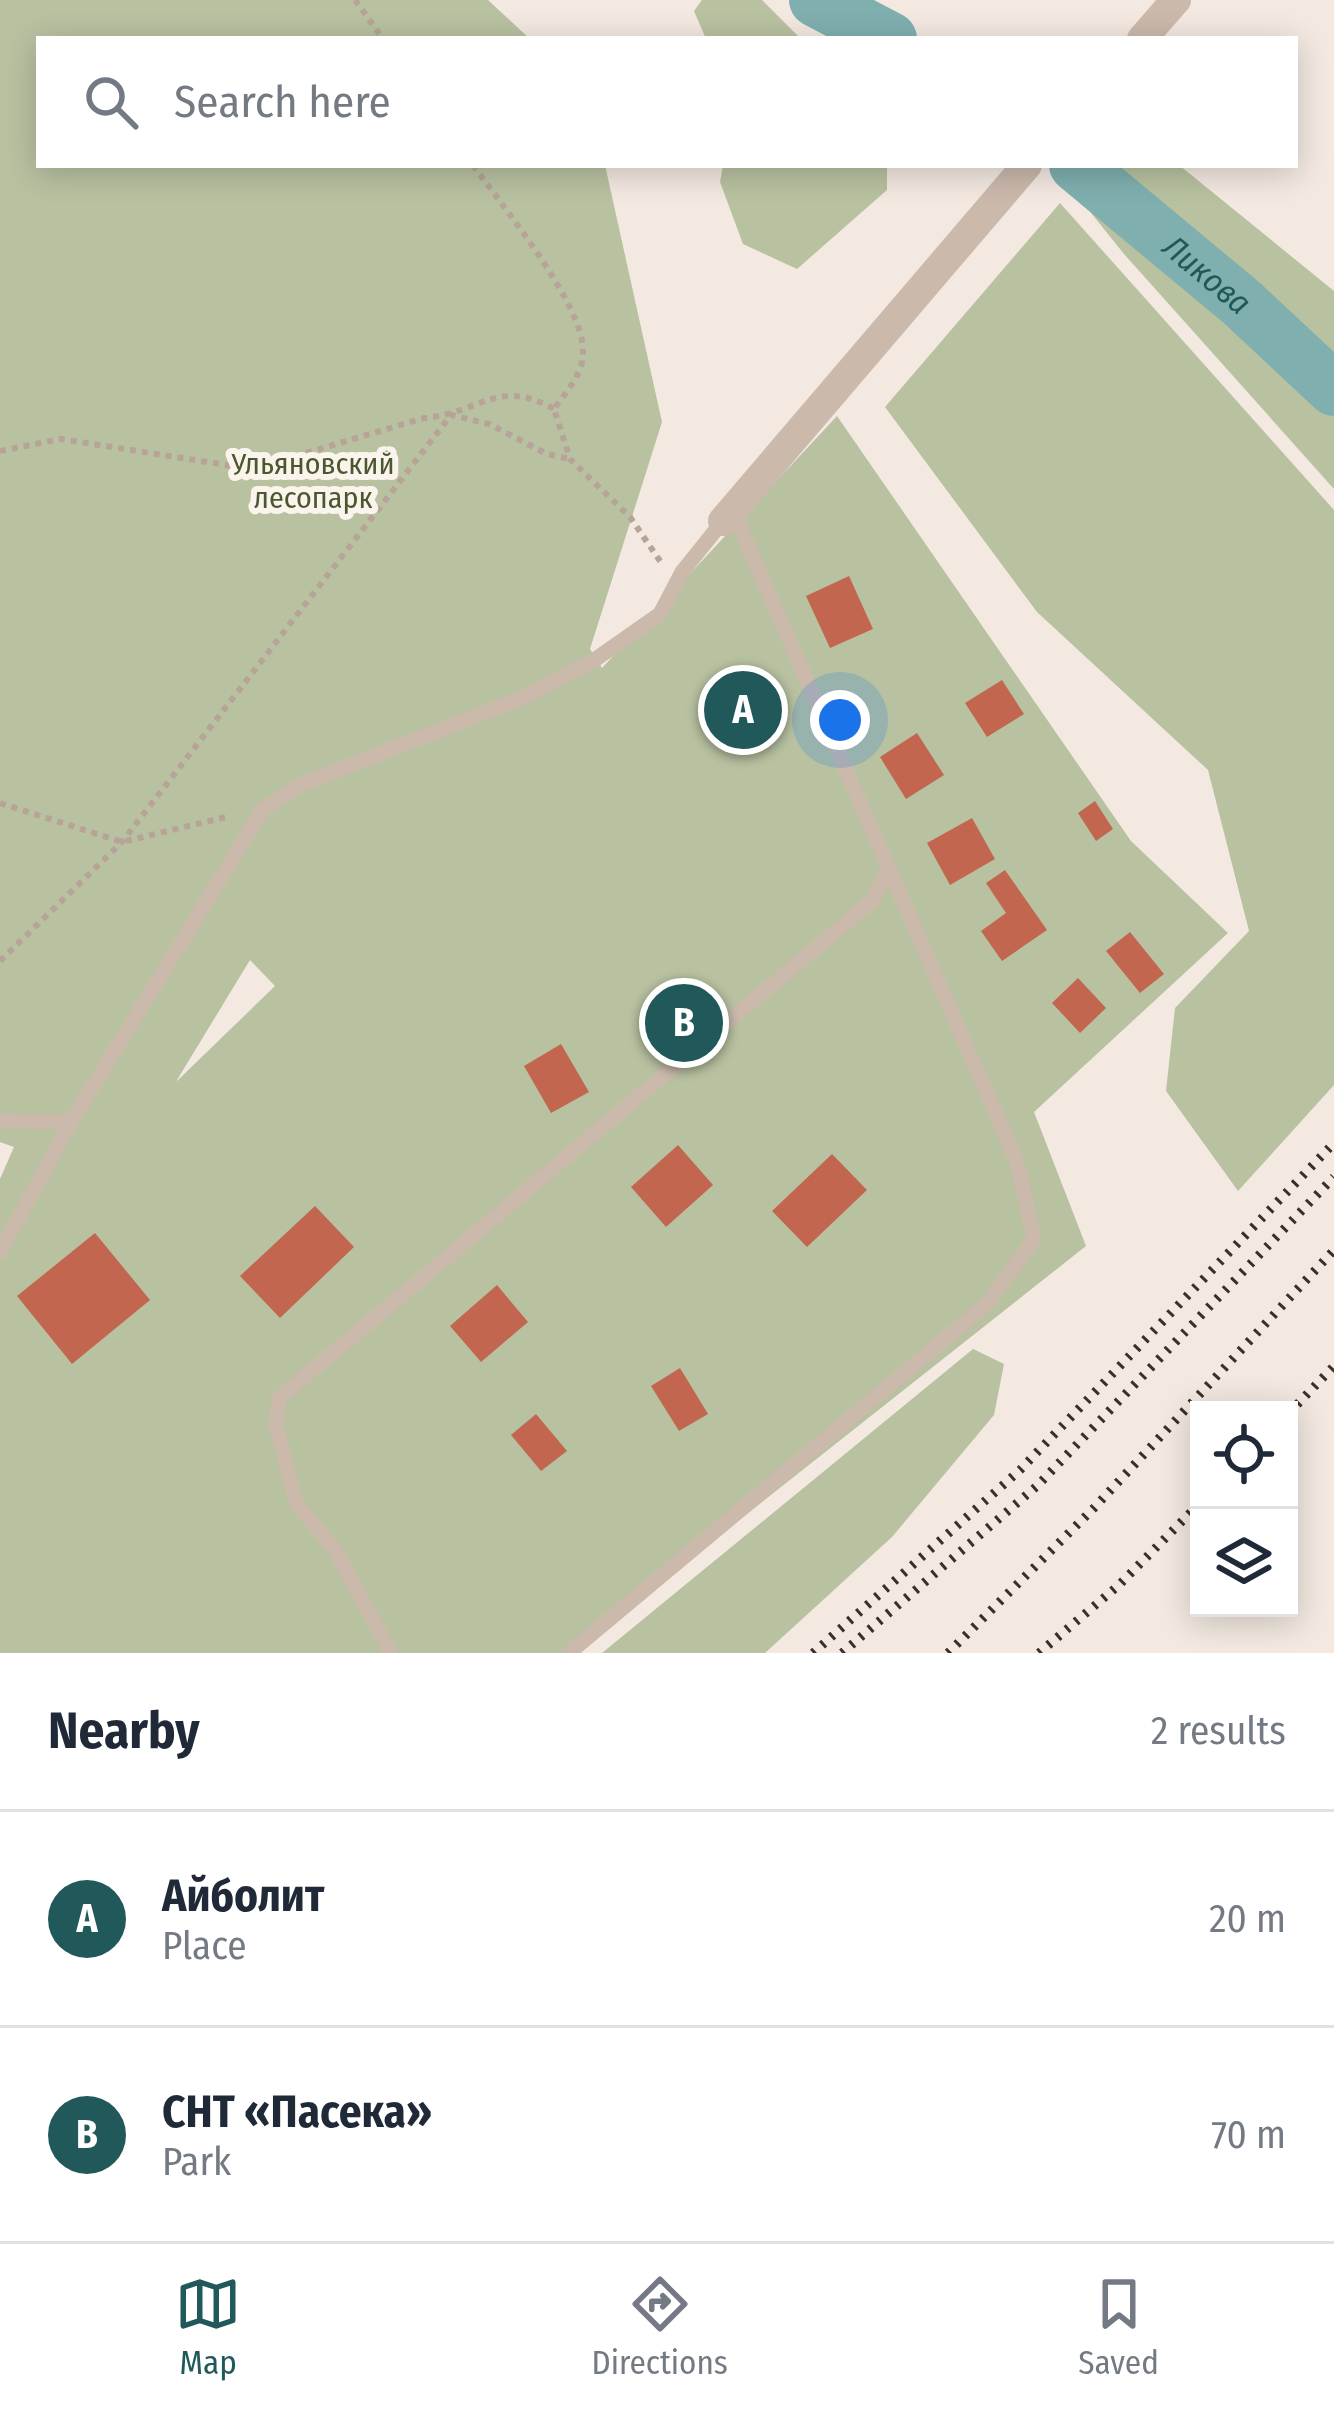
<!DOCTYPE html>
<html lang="en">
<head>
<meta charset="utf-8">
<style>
	body { margin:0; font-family:"Fira Sans Condensed",sans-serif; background:#f2f2f3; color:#1f2937 }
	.controls { position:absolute; right:36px; bottom:36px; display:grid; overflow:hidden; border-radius:0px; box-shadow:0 6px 30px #0003 }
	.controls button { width:108px; height:108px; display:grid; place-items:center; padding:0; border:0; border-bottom:3px solid #e0e1e3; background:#fff; color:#1f2937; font:60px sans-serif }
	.you { position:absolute; left:840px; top:720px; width:42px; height:42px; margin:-30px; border:9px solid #fff; border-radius:50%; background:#1a73e8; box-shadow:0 0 0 18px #1a73e833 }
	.badge { display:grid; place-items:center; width:78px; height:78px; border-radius:50%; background:#21595a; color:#fff; font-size:39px; font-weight:700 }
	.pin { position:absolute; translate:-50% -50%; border:6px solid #fff; box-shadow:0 3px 12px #0006 }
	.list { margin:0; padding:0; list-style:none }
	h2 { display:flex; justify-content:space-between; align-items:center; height:156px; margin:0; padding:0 48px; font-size:51px }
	h2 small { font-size:39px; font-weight:400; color:#747a83 }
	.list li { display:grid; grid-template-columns:78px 1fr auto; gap:36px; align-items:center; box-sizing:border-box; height:216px; padding:0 48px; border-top:3px solid #e0e1e3 }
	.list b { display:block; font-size:45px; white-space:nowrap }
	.list p { margin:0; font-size:39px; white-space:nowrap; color:#747a83 }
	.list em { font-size:39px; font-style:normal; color:#747a83 }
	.icon { flex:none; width:66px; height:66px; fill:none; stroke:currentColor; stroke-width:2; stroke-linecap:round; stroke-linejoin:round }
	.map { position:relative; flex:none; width:1334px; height:1653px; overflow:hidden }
	.search { position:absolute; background:#fff; box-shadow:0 6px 30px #0003; left:36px; right:36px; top:36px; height:132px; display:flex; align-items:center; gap:30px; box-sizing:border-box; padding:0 42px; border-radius:0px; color:#747a83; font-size:45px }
	.sheet { height:588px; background:#fff }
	nav { display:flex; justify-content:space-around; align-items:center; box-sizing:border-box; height:168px; border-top:3px solid #e0e1e3; background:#fff; font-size:33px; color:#747a83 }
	nav a { display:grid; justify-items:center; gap:6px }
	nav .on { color:#21595a }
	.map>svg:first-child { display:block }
	.green { fill:#b8c2a1; fill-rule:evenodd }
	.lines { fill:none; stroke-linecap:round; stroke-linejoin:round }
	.river { stroke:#80afaf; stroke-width:54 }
	.building { fill:#c26650 }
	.path { stroke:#b7a397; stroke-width:6; stroke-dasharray:6 6; stroke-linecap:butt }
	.service { stroke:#cbb9ac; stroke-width:15 }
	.minor { stroke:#cbb9ac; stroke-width:30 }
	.rail { stroke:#392f2b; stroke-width:9; stroke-dasharray:3 9; stroke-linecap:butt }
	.labels { text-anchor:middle; stroke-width:12; stroke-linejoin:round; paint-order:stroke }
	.park-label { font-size:30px; fill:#4a572f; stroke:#faf4ed }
	.water-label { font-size:33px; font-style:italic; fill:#21595a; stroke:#faf4ed }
</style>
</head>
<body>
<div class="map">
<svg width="1334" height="1653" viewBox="0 0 1334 1653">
	<rect width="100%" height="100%" fill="#f3e9e1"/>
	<g class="green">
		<path d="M0,0H488L530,39H39V165H605L662,422L590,649L602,668L837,416L1131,841L1228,933L1034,1112L1086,1246L571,1653H0V1179L14,1147L0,1142ZM250,960L275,986L177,1081V1080Z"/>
		<path d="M702,0H762L801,39H706L694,11Z"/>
		<path d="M723,165H887V190L797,269L743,244L720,182Z"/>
		<path d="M1058,165H1179L1334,291V489L1124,254L1055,168Z"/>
		<path d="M1060,203L1334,510V1085L1238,1191L1166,1091L1175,1008L1249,931L1208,770L1037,612L885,407Z"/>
		<path d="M973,1349L1004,1364L994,1415L892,1537L765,1653H602Z"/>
	</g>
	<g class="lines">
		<g class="river">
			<path d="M816,0L890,39"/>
			<path id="s1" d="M1076,165L1242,303L1334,389"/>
		</g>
	</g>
	<g class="building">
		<path d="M849,576L873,629L830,648L806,596Z"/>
		<path d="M754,674L779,725L729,747L707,696Z"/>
		<path d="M1002,680L1024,714L987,737L965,703Z"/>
		<path d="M917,733L944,775L906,799L880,757Z"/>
		<path d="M1095,801L1113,829L1096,841L1078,813Z"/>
		<path d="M972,818L995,859L950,885L927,843Z"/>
		<path d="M1005,870L1047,930L1002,961L981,931L1006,913L986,883Z"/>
		<path d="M1130,932L1164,974L1140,993L1106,951Z"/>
		<path d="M1078,978L1106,1008L1080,1033L1052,1003Z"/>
		<path d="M561,1044L589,1092L551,1113L524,1066Z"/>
		<path d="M678,1145L713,1185L666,1227L631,1187Z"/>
		<path d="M832,1154L867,1190L807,1247L772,1211Z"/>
		<path d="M315,1206L354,1247L280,1318L240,1276Z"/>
		<path d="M95,1233L150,1300L72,1364L17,1296Z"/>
		<path d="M497,1285L528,1322L481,1362L450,1326Z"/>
		<path d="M680,1368L708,1414L679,1431L651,1386Z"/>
		<path d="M536,1414L567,1451L541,1471L511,1435Z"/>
	</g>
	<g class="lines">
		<g class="path">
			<path d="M355,0L383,39"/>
			<path d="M473,165C502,206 583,303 583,351C584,373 566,392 554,409L570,459L630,517L662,564"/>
			<path d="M0,451L61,439L252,469L424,418C482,413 497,377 554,409"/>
			<path d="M0,803L122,842L230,816"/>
			<path d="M0,961L122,842L451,415L489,424L547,454L570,459"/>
		</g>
		<g class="service">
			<path d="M0,1121L71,1122"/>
			<path d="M0,1252L71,1122L263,809L300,785L522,698L593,661L660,614L682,572L723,521"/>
			<path d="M391,1653L337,1553L296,1503L276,1425L279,1398L872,901L888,870"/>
			<path d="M569,1653L988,1303L1034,1239L1017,1162L732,509"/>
		</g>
		<g class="minor">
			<path d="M1142,39L1176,0"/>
			<path d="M723,521L1027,165"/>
		</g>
		<g class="rail">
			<path d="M1289,1413L1334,1366"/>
			<path d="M813,1653L1020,1470L1334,1143"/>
			<path d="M842,1653L1037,1486L1334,1177"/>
			<path d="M948,1653L1093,1509L1334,1250"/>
			<path d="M1039,1653L1119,1585L1199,1504"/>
		</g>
	</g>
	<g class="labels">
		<g class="park-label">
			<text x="313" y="474">Ульяновский<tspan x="313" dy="34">лесопарк</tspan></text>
		</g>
		<g class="water-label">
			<text dy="12" stroke="none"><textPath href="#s1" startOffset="171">Ликова</textPath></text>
		</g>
	</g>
</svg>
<div class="controls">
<button><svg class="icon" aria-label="locate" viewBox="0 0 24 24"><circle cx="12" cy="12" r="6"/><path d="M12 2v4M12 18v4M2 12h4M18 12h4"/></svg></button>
<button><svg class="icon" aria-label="layers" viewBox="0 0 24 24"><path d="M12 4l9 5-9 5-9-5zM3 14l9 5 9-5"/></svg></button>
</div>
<div class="you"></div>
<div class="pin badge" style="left:743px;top:710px">A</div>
<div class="pin badge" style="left:684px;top:1023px">B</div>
<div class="search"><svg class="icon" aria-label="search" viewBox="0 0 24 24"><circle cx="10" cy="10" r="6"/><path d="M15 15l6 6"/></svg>Search here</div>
</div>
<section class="sheet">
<h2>Nearby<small>2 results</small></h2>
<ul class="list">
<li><span class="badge">A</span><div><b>Айболит</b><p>Place</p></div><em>20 m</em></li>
<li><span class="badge">B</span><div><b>СНТ «Пасека»</b><p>Park</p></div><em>70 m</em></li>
</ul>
</section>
<nav>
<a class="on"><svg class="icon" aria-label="map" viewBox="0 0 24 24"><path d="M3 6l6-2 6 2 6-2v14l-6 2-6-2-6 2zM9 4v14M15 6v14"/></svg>Map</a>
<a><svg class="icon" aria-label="directions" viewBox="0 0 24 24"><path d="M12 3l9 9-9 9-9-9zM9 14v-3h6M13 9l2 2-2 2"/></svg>Directions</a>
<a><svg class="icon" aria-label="saved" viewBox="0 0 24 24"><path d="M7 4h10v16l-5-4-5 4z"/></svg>Saved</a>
</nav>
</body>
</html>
